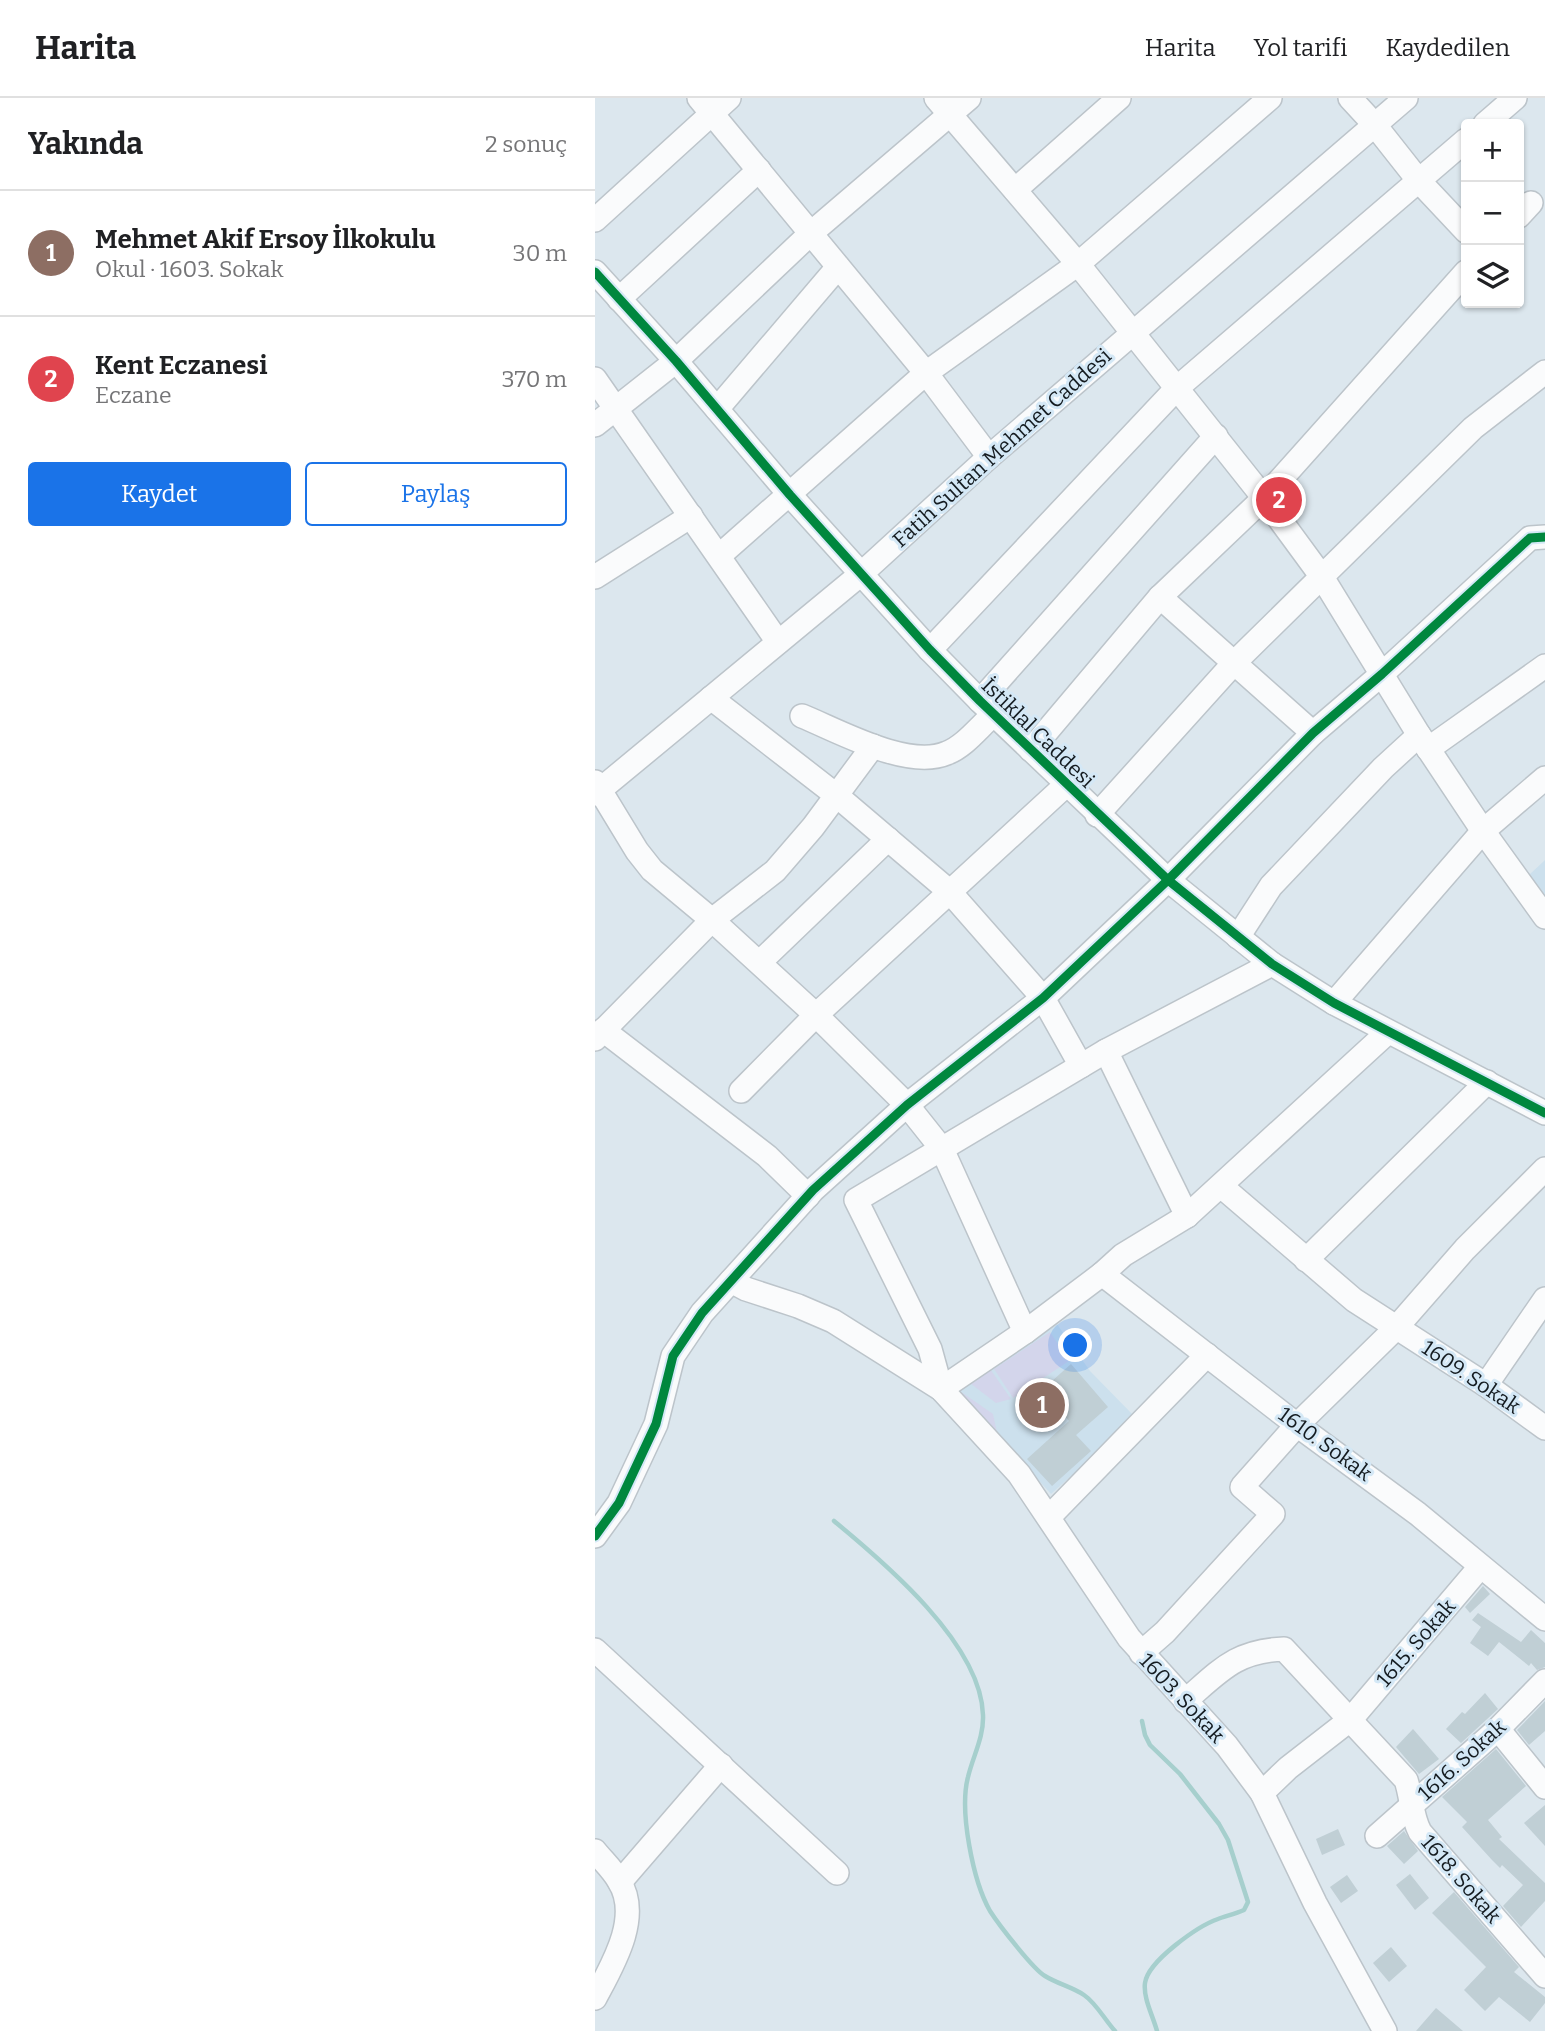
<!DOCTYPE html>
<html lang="tr">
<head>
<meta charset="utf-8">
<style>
	body { margin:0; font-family:Bitter,serif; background:#f6f6f6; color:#202124 }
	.controls { position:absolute; right:21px; top:21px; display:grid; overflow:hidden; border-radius:7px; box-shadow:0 2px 5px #0004 }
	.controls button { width:63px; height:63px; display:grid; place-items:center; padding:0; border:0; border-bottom:2px solid #e0e0e0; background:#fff; color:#202124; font:35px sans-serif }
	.you { position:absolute; left:481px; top:1248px; width:24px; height:24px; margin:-18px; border:5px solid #fff; border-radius:50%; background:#1a73e8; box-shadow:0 0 0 10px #1a73e833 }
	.badge { display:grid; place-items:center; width:46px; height:46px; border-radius:50%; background:#1a73e8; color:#fff; font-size:23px; font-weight:700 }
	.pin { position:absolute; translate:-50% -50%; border:4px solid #fff; box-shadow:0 2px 7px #0006 }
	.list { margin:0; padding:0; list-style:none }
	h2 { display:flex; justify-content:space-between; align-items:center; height:91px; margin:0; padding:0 28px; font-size:30px }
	h2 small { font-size:23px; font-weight:400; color:#757577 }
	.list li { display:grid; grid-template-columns:46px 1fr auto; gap:21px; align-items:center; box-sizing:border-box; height:126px; padding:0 28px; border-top:2px solid #e0e0e0 }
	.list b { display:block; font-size:26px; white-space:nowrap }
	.list p { margin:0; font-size:23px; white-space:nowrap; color:#757577 }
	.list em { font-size:23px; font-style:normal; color:#757577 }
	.actions { display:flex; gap:14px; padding:21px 28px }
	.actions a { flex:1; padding:16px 0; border:2px solid #1a73e8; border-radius:7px; text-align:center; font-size:24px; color:#1a73e8 }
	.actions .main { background:#1a73e8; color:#fff }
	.icon { flex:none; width:38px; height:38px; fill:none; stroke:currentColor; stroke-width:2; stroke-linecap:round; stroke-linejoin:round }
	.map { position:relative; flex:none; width:950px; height:1933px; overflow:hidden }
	header { display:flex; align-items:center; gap:42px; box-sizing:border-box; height:98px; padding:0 35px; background:#fff; border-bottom:2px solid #e0e0e0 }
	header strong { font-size:33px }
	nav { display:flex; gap:38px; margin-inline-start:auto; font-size:24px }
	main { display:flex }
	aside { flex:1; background:#fff }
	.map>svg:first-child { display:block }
	.built { fill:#cce0ed }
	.green { fill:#d3d5eb }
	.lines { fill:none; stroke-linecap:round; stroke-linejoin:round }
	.stream { stroke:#a6cfcd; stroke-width:4.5 }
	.building { fill:#c0cfd5 }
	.minor-casing { stroke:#bcc4ca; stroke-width:26 }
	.minor { stroke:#fafbfc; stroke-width:23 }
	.cycleway-casing { stroke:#d4e8f6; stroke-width:13 }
	.cycleway { stroke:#00873e; stroke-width:9 }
	.labels { text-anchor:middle; stroke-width:6; stroke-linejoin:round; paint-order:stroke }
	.street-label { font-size:21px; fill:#141b20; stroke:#d4e8f6 }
</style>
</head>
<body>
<header>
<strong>Harita</strong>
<nav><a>Harita</a><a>Yol tarifi</a><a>Kaydedilen</a></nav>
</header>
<main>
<aside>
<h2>Yakında<small>2 sonuç</small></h2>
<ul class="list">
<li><span class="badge" style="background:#8d6e63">1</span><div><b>Mehmet Akif Ersoy İlkokulu</b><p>Okul · 1603. Sokak</p></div><em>30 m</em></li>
<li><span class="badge" style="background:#e0444e">2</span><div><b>Kent Eczanesi</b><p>Eczane</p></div><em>370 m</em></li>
</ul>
<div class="actions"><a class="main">Kaydet</a><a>Paylaş</a></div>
</aside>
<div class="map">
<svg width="950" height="1933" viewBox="0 0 950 1933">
	<rect width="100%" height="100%" fill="#dce7ee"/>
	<g class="built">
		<path d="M950,762V798L934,777Z"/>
		<path d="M462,1226L495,1273L541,1320L456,1396L359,1289Z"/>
	</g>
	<g class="green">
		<path d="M455,1234L474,1263L418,1300L399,1271Z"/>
		<path d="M393,1268L416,1301L401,1305L371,1282Z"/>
		<path d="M359,1289L398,1316L403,1339Z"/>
	</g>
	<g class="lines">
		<g class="stream">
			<path d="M239,1423C290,1465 386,1546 388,1617C389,1639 378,1658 373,1679C364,1713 378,1783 395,1813C404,1827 438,1871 450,1878C463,1886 477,1889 489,1897C501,1905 510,1922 520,1933"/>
			<path d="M547,1623L550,1637L555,1647L585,1676L624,1726L633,1742L653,1804L649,1812C640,1816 631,1818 623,1821C603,1828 553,1863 550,1885C548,1900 558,1918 562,1933"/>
		</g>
	</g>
	<g class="building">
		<path d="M476,1266L513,1309L481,1337L496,1353L457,1388L432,1361L474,1323L447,1292Z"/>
		<path d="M888,1488L895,1496L875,1515L870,1509Z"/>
		<path d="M883,1515L926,1544L936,1532L950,1545V1569L942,1572L936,1565L934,1568L904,1544L893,1558L875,1545L886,1529L877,1522Z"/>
		<path d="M890,1595L903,1611L866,1645L851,1631L867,1614L870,1616Z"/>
		<path d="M950,1603V1633L934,1647L922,1632Z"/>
		<path d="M818,1631L844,1661L824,1676L801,1649Z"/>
		<path d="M901,1651L931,1688L893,1722L907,1739L904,1741L950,1785V1803L926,1829L908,1808L928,1787L907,1767L905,1770L897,1762L867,1729L872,1724L847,1699Z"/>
		<path d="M950,1707V1748L929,1725Z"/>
		<path d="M743,1731L750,1747L727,1757L721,1741Z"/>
		<path d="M809,1733L823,1753L809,1766L792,1748Z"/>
		<path d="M815,1776L834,1800L820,1812L801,1787Z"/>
		<path d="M752,1777L763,1793L746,1805L735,1789Z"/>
		<path d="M859,1794L924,1869L919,1874L950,1899V1905L935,1924L904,1899L890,1913L869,1892L891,1869L837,1815Z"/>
		<path d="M796,1849L812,1868L794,1884L778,1865Z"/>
		<path d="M841,1910L868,1933H821Z"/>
	</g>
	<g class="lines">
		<g class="minor-casing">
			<g id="minor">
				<path d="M104,0L331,275L394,359"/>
				<path d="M341,0L483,166L669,400L727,479L824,637L888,733L950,819"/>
				<path d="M755,0L779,26L824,83L871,133"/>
				<path d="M890,26L920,0"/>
				<path d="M420,92L524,0"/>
				<path d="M924,118L936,105"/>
				<path d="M0,122L134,0"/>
				<path d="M0,174L81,263L195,397L335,552L385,603L573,782L677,866L739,905L950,1015"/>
				<path d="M24,201L164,72"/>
				<path d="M0,281L183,544"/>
				<path d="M122,311L243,169"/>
				<path d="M0,327L81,263L215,136L374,0"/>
				<path d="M124,458L331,275L483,166L675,0"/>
				<path d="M0,479L96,418"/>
				<path d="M565,499L718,635"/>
				<path d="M335,552L582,290L871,42"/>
				<path d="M116,600L241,697L354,793L448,900L486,968"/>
				<path d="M385,603L621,338"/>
				<path d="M207,618C244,633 313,672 352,655C370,648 384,629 398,617"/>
				<path d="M833,651L950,568"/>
				<path d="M436,652L565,499L669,400L871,174"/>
				<path d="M0,684L42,753L57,772L117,822L221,917L312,1007L347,1051L430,1234"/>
				<path d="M0,696L266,476L394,359L811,0"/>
				<path d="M502,717L639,565L878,330L950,274"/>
				<path d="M643,839L676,788L788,670L824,637"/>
				<path d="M165,864L293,741"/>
				<path d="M739,905L888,733L950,680"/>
				<path d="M8,932L172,1058L213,1098"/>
				<path d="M0,941L117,822L180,773L218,729L278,648"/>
				<path d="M511,953L592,1118"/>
				<path d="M146,993L221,917L471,687"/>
				<path d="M626,1088L759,1202L891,1287L950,1330"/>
				<path d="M711,1162L892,984"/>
				<path d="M507,1176L702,1327L823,1416L950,1521"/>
				<path d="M136,1183L151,1191L203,1208L238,1223L346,1291L424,1376L534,1540L632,1648L667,1695L720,1805L790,1933"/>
				<path d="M891,1287L950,1201"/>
				<path d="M346,1291L335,1251L261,1102L511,953L677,866"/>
				<path d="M346,1291L430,1234L507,1176L528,1157L592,1118L793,934"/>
				<path d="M455,1418L612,1257"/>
				<path d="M0,1438L24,1405L61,1326L78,1258L107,1215L218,1092L312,1007L448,900L573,782L718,635L787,576L935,440L950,439"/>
				<path d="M0,1552L242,1775"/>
				<path d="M546,1555L570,1534L678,1416L647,1389L702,1327L801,1230L870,1151L950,1071"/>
				<path d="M590,1603C625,1573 640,1553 689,1551L811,1682C817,1700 816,1717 825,1734L950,1878"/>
				<path d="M903,1631L950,1689"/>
				<path d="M667,1695L693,1670L756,1621L885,1469"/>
				<path d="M782,1738L903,1631L950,1583"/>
				<path d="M0,1753C8,1763 18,1772 24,1783C47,1819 17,1868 0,1900"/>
				<path d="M25,1784L126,1667"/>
			</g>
		</g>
		<use href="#minor" class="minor"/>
		<g class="cycleway-casing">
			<g id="cycleway">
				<path d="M0,174L81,263L195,397L335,552L385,603L573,782L677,866L739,905L950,1015"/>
				<path d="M0,1438L24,1405L61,1326L78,1258L107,1215L218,1092L312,1007L448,900L573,782L718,635L787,576L935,440L950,439"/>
			</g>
		</g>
		<use href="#cycleway" class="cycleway"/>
	</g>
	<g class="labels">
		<g class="street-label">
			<text transform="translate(407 350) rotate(-42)" y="7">Fatih Sultan Mehmet Caddesi</text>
			<text transform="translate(443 635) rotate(44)" y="7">İstiklal Caddesi</text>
			<text transform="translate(876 1279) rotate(34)" y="7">1609. Sokak</text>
			<text transform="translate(730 1346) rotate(36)" y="7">1610. Sokak</text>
			<text transform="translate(821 1545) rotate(-49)" y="7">1615. Sokak</text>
			<text transform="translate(587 1600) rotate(47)" y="7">1603. Sokak</text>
			<text transform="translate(867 1662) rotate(-42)" y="7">1616. Sokak</text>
			<text transform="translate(866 1781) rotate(49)" y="7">1618. Sokak</text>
		</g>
	</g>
</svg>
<div class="controls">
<button>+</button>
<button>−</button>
<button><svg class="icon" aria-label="layers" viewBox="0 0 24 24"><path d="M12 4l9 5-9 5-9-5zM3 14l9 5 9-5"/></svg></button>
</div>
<div class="you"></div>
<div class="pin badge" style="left:447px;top:1307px;background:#8d6e63">1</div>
<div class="pin badge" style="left:684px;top:402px;background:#e0444e">2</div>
</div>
</main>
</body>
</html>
